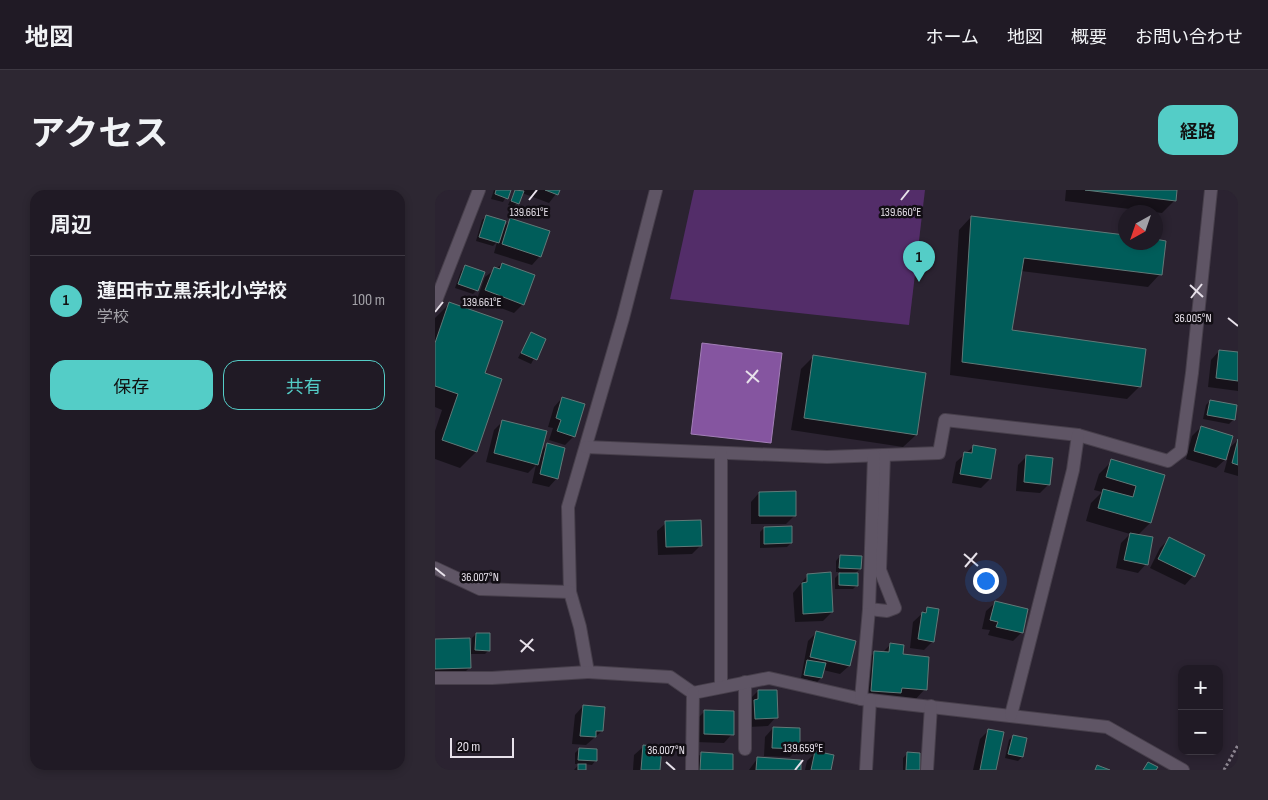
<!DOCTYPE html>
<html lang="ja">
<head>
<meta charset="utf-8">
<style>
	body { margin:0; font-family:"Sofia Sans Condensed","Noto Sans JP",sans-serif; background:#2d2732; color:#f1f3f6 }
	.controls { position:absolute; right:15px; bottom:15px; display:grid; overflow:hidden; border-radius:10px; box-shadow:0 2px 8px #0003 }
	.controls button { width:45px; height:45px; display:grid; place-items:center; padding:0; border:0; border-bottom:1px solid #3d3842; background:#201a25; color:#f1f3f6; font:25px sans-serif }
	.compass { position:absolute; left:683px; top:15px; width:45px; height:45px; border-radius:50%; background:#201a25; box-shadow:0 2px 8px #0003; rotate:220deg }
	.scale { position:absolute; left:15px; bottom:12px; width:64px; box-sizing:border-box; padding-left:5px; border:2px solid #e7e1ea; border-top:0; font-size:14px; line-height:18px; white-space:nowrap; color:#e7e1ea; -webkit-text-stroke:4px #120e14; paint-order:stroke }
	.you { position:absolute; left:550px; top:390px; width:18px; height:18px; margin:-12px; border:4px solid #fff; border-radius:50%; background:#1a73e8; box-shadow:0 0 0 8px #1a73e833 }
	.badge { display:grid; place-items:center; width:32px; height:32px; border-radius:50%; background:#54cdc7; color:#111; font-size:16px; font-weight:700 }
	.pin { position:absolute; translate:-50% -41px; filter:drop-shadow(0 1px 2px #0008) }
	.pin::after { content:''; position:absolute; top:26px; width:18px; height:15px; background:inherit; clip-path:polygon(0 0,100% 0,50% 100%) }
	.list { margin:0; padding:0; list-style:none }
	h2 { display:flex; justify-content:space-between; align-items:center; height:65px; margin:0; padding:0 20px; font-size:21px }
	h2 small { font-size:16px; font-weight:400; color:#a2a1a7 }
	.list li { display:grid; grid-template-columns:32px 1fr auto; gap:15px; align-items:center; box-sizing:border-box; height:90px; padding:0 20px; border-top:1px solid #3d3842 }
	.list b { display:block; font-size:19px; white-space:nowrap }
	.list p { margin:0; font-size:16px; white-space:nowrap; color:#a2a1a7 }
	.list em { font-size:16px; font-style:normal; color:#a2a1a7 }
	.actions { display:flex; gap:10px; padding:15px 20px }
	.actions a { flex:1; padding:11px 0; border:1px solid #54cdc7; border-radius:15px; text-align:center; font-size:18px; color:#54cdc7 }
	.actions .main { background:#54cdc7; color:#111 }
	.map { position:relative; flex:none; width:803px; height:580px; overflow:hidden; border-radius:15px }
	header { display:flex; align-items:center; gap:30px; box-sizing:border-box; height:70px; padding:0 25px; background:#201a25; border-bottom:1px solid #3d3842 }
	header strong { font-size:24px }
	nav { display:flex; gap:28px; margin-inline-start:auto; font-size:18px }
	.intro { display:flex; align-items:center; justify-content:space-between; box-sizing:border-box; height:120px; padding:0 30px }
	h1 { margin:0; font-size:35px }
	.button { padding:12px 22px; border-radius:15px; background:#54cdc7; color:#111; font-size:18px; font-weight:700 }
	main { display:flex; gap:30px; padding:0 30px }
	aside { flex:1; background:#201a25; border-radius:15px; box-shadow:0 2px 8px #0003 }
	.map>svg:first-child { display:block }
	.green { fill:#532d69 }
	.water { fill:#8555a0; stroke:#a27fb6 }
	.shadow { fill:#0007 }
	.building { fill:#005d5a; stroke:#617978 }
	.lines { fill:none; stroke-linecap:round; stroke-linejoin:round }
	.minor-casing { stroke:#473f4b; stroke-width:14 }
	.path { stroke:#8c8590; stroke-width:3; stroke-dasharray:2.5 2.5; stroke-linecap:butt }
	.minor { stroke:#5f5565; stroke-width:12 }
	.ticks { fill:none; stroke:#e7e1ea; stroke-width:2 }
	.ticks-label { font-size:12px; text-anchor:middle; fill:#e7e1ea; stroke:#120e14; stroke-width:5; stroke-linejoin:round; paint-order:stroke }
</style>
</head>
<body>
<header>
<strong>地図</strong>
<nav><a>ホーム</a><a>地図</a><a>概要</a><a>お問い合わせ</a></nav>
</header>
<div class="intro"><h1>アクセス</h1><a class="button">経路</a></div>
<main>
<aside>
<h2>周辺<small></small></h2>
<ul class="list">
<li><span class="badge">1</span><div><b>蓮田市立黒浜北小学校</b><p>学校</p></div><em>100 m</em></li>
</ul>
<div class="actions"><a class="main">保存</a><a>共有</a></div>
</aside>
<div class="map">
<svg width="803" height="580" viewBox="0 0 803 580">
	<rect width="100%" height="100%" fill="#2b2331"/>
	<path class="green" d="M259,0H490L474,135L235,109Z"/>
	<path class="water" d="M267,153L347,163L336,253L256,244Z"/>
	<g class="shadow">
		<path d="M59,0H75L68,12L56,9Z"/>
		<path d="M80,0H124L114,13L87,3L79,17L73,15Z"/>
		<path d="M631,0H741L740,10L727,23L630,11Z"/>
		<path d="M52,26L67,38L76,30L105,66L97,75L59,63L62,52L58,56L41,51L47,30Z"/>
		<path d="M536,27L690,47V52L725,84L713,97L586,81L575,141L705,196L692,209L515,185L524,40Z"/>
		<path d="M67,74L88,114L79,123L42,109L50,87Z"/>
		<path d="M30,77L42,100L38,104L20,98L26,81Z"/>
		<path d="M14,114L48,184L41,262L25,278L0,269V241L7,220L0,217V128Z"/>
		<path d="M96,144L109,150L96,174L83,168Z"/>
		<path d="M784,161L803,164V201L773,197L776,170Z"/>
		<path d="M378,167L481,245L468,257L356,240L366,179Z"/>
		<path d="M127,208L139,246L130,255L114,250L118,238L113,237L119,217Z"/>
		<path d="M775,211L798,230L794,234L768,229L771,215Z"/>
		<path d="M68,231L105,262L112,255L122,288L114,297L97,293L101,275L93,283L51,272L59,240Z"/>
		<path d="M766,237L792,260L803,250V286L789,282L793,267L781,278L751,269L757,246Z"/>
		<path d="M538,257L555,289L546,298L517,293L521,272Z"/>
		<path d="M592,266L614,294L605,303L581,301L583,275Z"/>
		<path d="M677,271L728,286L715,333L703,345L711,374L703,383L681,378L686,353L695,344L651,331L656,313L667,302L659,300L664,284Z"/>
		<path d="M324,303L360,325L351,334H316V312Z"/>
		<path d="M231,333L266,355L257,364L223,365L222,341Z"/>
		<path d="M329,338L356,353L352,357L325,358V342Z"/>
		<path d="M734,349L769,366L758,386L750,395L715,378L725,358Z"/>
		<path d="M405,366L425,379L419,384L422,395L418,399H400V388L406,382H401V371Z"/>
		<path d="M373,385L397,422L388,431L360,432L358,403Z"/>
		<path d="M560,413L587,442L578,451L553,445L555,440L547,439L551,421Z"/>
		<path d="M492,419L498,451L489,460L475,458L478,432Z"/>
		<path d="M381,443L419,452L414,476L405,484L388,480L386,488L382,492L366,488L373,451Z"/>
		<path d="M41,444L54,460L50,464H35V477L26,486L0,487V450L36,461L37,448Z"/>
		<path d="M455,455L467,465L490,499L478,512L424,513L427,475L440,462L447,463Z"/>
		<path d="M323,501L341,527L333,536L312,537L314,510Z"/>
		<path d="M148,516L167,541L151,555L137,554L140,525Z"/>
		<path d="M270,521L297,544L289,553L261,552V530Z"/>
		<path d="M338,538L364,558L355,567L329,566L330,547Z"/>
		<path d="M554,540L560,580H538L545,549Z"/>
		<path d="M578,546L587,567L583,571L570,568L574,550Z"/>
		<path d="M208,557L224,580H198L199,565Z"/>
		<path d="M144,559L161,570L157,575L150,574V580H139L144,574H140V563Z"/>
		<path d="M380,563L395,580H370L372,571Z"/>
		<path d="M266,564L297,580H257V572Z"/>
		<path d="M472,564L484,580H468V568Z"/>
		<path d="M322,569L364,580H314Z"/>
	</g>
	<g class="building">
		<path d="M61,0H76L73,9L60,4Z"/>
		<path d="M80,0L89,1L84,14L76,11Z"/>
		<path d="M110,0H125L123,5Z"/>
		<path d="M650,0H742L741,11Z"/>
		<path d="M51,25L71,31L64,53L44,47Z"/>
		<path d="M536,26L690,45V52H720V49L731,51L727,85L589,68L577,140L711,159L706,197L527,172Z"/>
		<path d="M75,28L115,41L106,67L67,54Z"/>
		<path d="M67,73L100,85L89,115L50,100L59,77L65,79Z"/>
		<path d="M30,75L50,82L43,101L23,94Z"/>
		<path d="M14,112L68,131L50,183L67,189L42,262L7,250L23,204L0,196V153Z"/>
		<path d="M96,142L111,149L102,170L86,163Z"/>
		<path d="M784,160L803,162V191L781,188Z"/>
		<path d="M378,165L491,183L482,245L369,228Z"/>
		<path d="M127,207L150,214L140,247L122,241L126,230L121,228Z"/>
		<path d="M775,210L802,215L800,230L772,225Z"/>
		<path d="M67,230L112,241L103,275L59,263Z"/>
		<path d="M766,236L798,246L791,270L759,261Z"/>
		<path d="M803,249V275L797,273Z"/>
		<path d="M112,253L130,258L123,289L105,284Z"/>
		<path d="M538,255L561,259L556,289L525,284L529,262L537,263Z"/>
		<path d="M591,265L618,268L615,295L589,292Z"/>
		<path d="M676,269L730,285L716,333L663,318L668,299L698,307L701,296L671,287Z"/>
		<path d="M361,301V326H324V302Z"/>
		<path d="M266,330L267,356L231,357L230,331Z"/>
		<path d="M357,336V353L329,354V337Z"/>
		<path d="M695,343L718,347L713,375L689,370Z"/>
		<path d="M734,347L770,365L760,387L723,369Z"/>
		<path d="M405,365L427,366L426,379L404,378Z"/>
		<path d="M396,382L398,422L368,424L367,393L372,392V384Z"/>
		<path d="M404,383H423V396L404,395Z"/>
		<path d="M560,411L593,419L588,443L561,437L563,432L555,430Z"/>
		<path d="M492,417L504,419L499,452L483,449L487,422L491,423Z"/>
		<path d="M381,441L421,451L415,476L375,467Z"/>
		<path d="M41,443H55V461L40,460Z"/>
		<path d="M35,448L36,478L0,479V449Z"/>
		<path d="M455,453L469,455L468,464L494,467L492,500L467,498L466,503L436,501L439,461L454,462Z"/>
		<path d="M372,470L391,473L387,488L369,485Z"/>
		<path d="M323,500H342L343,528L320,529L319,510L323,509Z"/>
		<path d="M148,515L170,517L168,541H161V547L145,546Z"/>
		<path d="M269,520L299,521V545L269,544Z"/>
		<path d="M338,537L365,538V559L337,558Z"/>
		<path d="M553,539L569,542L561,580H545Z"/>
		<path d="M578,545L592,548L588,567L573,564Z"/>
		<path d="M208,555L227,557L225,580H206Z"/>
		<path d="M144,558L162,559V571L143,570Z"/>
		<path d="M380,561L399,565L396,580H376Z"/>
		<path d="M266,562L298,564V580H265Z"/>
		<path d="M472,562L485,563V580H471Z"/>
		<path d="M322,567L366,570V580H321Z"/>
		<path d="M713,572L723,577L721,580H708Z"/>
		<rect x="143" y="574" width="8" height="6"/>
		<path d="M662,575L675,580H660Z"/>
	</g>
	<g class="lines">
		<g class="minor-casing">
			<g id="minor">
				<path d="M221,0L188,128L133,317L135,402L145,437L153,482L235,487L258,503"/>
				<path d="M0,113L44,0"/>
				<path d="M151,257L392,267L504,263L510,230L643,245L733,271L746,261L757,183L776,0"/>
				<path d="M286,264V496"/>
				<path d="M0,378L45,399L135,402"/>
				<path d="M434,419L452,421L460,418L445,380L449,265"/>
				<path d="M0,488H57L153,482"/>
				<path d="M310,492V559"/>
				<path d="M258,503L334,488L426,509L672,537L748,580"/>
				<path d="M426,509L434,419L439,266"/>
				<path d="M576,525L638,280L643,245"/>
				<path d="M257,580L258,503"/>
				<path d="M431,580L435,510"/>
				<path d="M492,580L496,516"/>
			</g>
		</g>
		<path class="path" d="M789,580L803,555"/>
		<use href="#minor" class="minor"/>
	</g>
	<path class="ticks" d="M94,10L102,0M466,10L474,0M755,95L768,107M756,108L767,94M0,122L8,112M793,128L803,136M311,181L324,192M312,193L323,180M529,364L543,376M530,377L542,363M0,378L10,386M85,450L99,461M86,462L98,449M231,572L240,580M360,580L368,570"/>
	<g class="ticks-label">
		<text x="94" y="26">139.661°E</text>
		<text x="466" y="26">139.660°E</text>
		<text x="47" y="116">139.661°E</text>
		<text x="758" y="132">36.005°N</text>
		<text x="45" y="391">36.007°N</text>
		<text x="368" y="562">139.659°E</text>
		<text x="231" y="564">36.007°N</text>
	</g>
</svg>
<div class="controls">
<button>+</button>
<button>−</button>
</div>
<svg class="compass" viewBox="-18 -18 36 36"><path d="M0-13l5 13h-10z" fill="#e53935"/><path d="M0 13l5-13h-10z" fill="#a2a1a7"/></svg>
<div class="scale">20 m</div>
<div class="you"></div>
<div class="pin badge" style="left:484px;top:92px">1</div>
</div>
</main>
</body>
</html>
